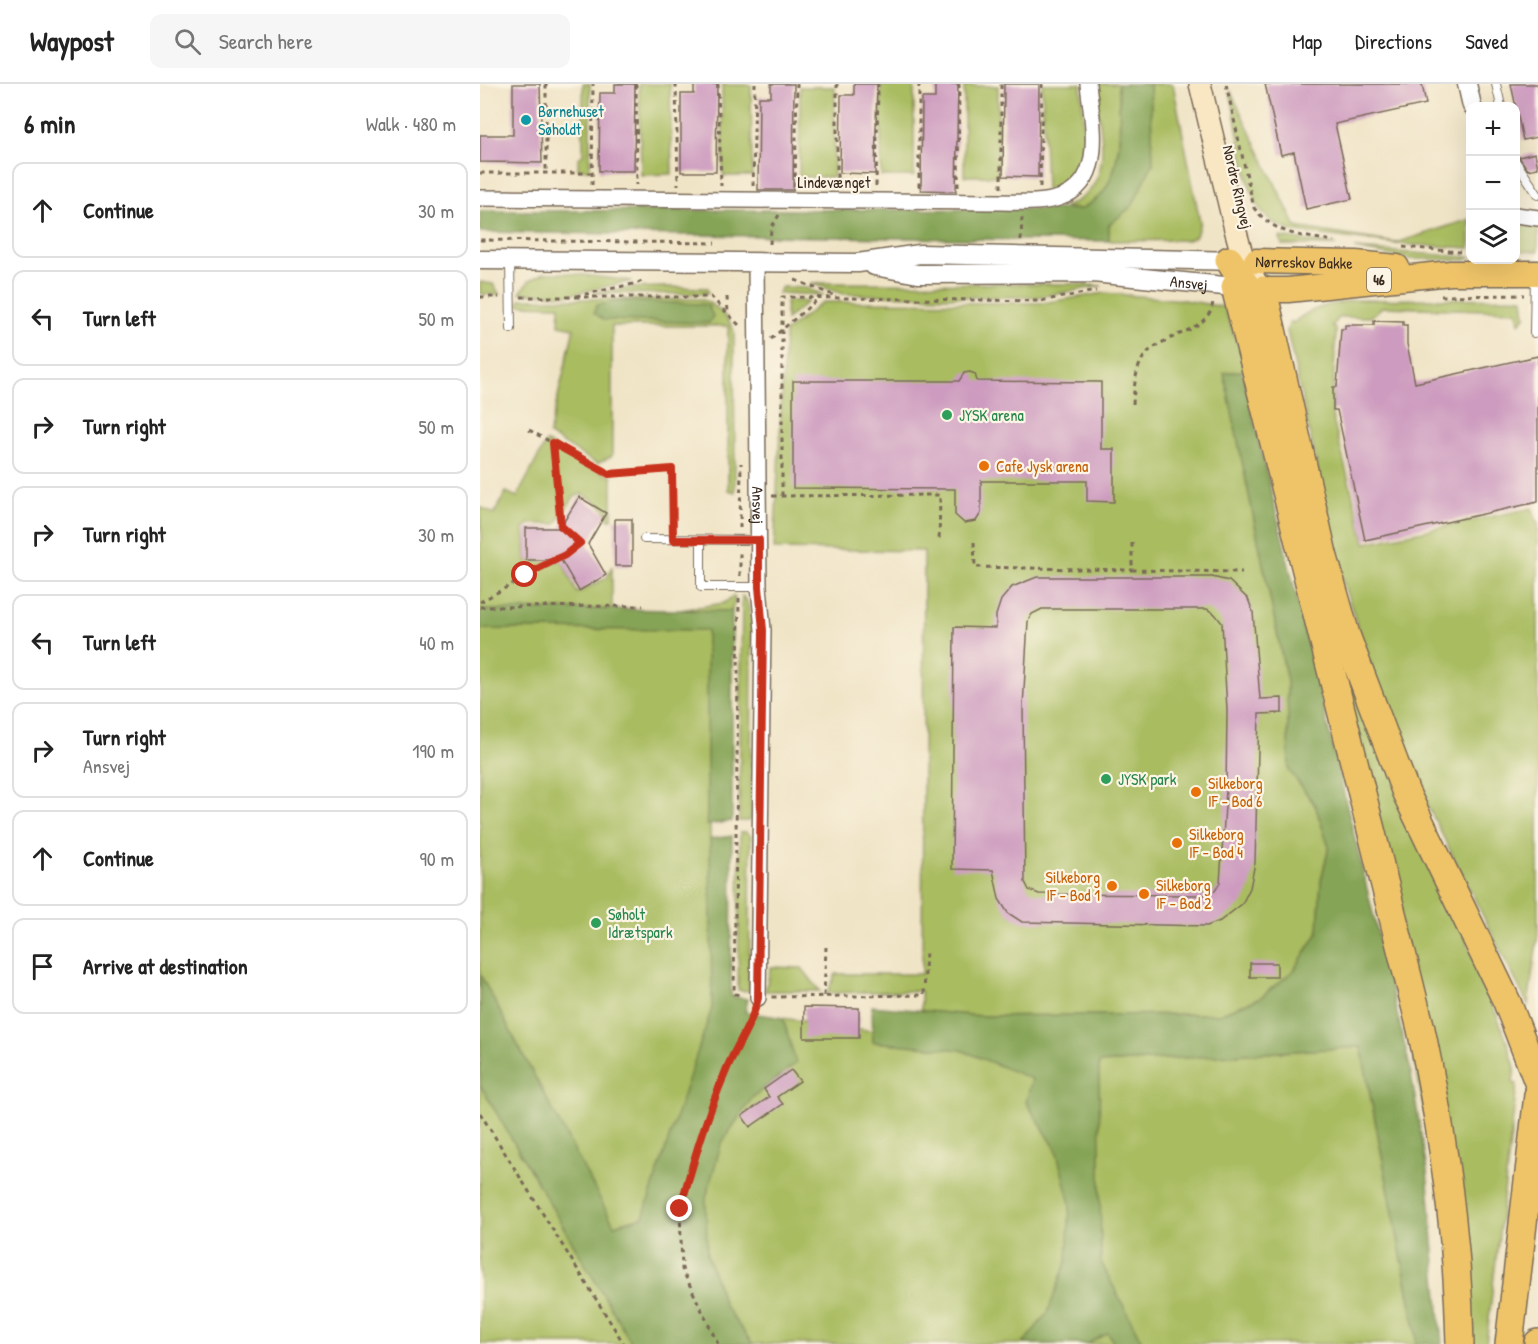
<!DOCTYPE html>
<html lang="en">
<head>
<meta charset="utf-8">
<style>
	body { margin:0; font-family:"Patrick Hand",sans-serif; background:#f6f6f6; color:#222 }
	.controls { position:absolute; right:18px; top:18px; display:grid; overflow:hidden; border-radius:12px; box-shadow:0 6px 24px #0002 }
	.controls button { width:54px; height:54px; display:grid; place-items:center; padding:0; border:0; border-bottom:2px solid #e0e0e0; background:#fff; color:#222; font:30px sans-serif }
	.stop { position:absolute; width:18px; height:18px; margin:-14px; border:4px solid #c8321e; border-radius:50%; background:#fff }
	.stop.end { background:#c8321e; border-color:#fff; box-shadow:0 2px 6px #0008 }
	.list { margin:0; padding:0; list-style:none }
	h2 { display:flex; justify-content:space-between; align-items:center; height:78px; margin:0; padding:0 24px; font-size:26px }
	h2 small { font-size:20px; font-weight:400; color:#767676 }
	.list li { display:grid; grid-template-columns:39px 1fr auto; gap:18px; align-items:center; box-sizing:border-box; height:96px; margin:0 12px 12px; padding:0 12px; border:2px solid #e0e0e0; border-radius:12px }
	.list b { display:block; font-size:22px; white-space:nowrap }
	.list p { margin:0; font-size:20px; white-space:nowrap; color:#767676 }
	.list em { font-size:20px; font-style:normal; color:#767676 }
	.icon { flex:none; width:33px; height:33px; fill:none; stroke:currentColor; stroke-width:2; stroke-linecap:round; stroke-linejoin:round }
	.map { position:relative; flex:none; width:1058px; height:1260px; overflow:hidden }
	header { display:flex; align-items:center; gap:36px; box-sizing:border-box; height:84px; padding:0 30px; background:#fff; border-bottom:2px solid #e0e0e0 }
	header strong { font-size:28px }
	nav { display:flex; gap:33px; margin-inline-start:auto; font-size:21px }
	.search { width:420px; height:54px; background:#f6f6f6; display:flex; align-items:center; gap:15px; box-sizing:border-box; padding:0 21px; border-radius:12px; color:#767676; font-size:22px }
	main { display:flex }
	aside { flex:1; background:#fff }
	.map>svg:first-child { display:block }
	.green { fill:#a9bc60; stroke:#72733f; stroke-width:1.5 }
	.forest { fill:#86a456; stroke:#60673a; stroke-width:1.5 }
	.building { fill:#cd9bbf; fill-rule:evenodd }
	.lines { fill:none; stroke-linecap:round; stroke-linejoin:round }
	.service-casing { stroke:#7a6b59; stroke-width:10 }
	.minor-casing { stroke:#7a6b59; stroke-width:18 }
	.tertiary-casing { stroke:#7a6b59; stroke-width:21 }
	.secondary-casing { stroke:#7a6b59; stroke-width:24 }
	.primary-casing { stroke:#7a6b59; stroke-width:27 }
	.motorway-casing { stroke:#7a6b59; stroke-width:30 }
	.path { stroke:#7a6b59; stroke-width:3; stroke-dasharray:4.5 4.5; stroke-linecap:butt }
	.service { stroke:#fff; stroke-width:8 }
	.minor { stroke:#fff; stroke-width:15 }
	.tertiary { stroke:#fff; stroke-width:18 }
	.secondary { stroke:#f9e7c3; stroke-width:21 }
	.primary { stroke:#efc469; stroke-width:24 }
	.motorway { stroke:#efc469; stroke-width:27 }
	.route { stroke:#c8321e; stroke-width:8 }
	.culture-dot { fill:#0f9aa8; stroke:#fcf5e5; stroke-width:2 }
	.leisure-dot { fill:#2e9e5b; stroke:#fcf5e5; stroke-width:2 }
	.food-dot { fill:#e8710a; stroke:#fcf5e5; stroke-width:2 }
	.labels { text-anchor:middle; stroke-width:4.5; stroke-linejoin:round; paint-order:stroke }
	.shield { fill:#fcf5e5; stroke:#75675a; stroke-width:1.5 }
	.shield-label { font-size:15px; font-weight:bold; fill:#3b2a1e }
	.culture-label { font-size:16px; fill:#0d838f; stroke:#fcf5e5; text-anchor:start }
	.street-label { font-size:16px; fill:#3b2a1e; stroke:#fcf5e5 }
	.leisure-label { font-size:16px; fill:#27864d; stroke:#fcf5e5; text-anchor:start }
	.food-label { font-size:16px; fill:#c56008; stroke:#fcf5e5; text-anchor:start }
</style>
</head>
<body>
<header>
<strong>Waypost</strong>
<div class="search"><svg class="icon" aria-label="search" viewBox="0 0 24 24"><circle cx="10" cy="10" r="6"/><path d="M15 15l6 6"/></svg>Search here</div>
<nav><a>Map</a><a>Directions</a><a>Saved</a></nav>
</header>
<main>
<aside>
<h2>6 min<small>Walk · 480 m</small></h2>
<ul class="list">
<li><svg class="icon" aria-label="ahead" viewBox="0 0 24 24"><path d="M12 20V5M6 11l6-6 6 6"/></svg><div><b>Continue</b></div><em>30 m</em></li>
<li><svg class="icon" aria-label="left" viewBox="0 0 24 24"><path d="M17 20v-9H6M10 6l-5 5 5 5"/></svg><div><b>Turn left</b></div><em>50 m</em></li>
<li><svg class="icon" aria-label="right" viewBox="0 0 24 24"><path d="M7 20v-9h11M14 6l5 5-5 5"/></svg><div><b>Turn right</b></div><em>50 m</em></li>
<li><svg class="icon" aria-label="right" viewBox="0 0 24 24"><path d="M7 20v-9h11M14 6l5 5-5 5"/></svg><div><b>Turn right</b></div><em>30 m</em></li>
<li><svg class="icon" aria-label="left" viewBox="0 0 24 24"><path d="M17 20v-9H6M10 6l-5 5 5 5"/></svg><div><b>Turn left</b></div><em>40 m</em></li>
<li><svg class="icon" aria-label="right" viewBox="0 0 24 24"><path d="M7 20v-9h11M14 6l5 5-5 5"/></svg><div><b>Turn right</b><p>Ansvej</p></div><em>190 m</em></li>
<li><svg class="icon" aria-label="ahead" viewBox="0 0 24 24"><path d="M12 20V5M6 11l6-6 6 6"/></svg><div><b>Continue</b></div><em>90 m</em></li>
<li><svg class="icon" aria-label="arrive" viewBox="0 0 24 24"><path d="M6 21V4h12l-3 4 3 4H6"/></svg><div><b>Arrive at destination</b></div></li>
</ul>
</aside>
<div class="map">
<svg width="1058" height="1260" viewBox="0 0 1058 1260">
	<rect width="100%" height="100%" fill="#fcf5e5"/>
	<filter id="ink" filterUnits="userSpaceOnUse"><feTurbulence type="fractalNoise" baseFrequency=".0167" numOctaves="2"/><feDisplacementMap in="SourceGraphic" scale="12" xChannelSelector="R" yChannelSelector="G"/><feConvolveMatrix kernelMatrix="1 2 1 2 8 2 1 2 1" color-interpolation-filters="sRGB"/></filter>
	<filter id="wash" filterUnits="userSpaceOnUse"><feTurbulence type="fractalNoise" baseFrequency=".008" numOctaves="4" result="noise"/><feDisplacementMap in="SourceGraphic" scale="24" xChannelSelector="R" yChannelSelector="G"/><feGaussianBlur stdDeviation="1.35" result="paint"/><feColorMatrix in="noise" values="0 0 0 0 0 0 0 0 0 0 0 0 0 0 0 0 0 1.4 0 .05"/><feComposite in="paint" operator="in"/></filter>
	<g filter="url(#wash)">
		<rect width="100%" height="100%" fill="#f0e4c6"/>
		<g class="green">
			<path d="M103,0H110V86L98,85V75L103,70Z"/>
			<path d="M159,0H190L192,90L161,91Z"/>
			<path d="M562,0H601C602,26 613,95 580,106C577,107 570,106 566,106Z"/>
			<path d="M614,0H638C640,35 644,77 624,107C619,115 609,120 601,125L583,123C640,105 619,45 614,0Z"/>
			<path d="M670,0H693L720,138L716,152L708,156L629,157V141L652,122L673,79Z"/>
			<path d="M242,1H271L272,92H243Z"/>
			<rect x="401" y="1" width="33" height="91"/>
			<rect x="484" y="2" width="34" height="90"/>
			<path d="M320,3H355L354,93H319Z"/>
			<path d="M750,6L816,143L916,159L990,135V164L917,160L817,148C799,144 786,137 777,120C765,100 755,32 750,6Z"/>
			<path d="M1043,142H1058V167H1040L1037,164L1036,148Z"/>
			<path d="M800,153L856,161H802Z"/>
			<path d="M874,165L990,173L985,176L930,175Z"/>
			<path d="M64,189H88L152,197L87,211L40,209L49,197Z"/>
			<path d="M0,198L13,200L20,211L0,210Z"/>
			<path d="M330,199L594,200L622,202L557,213H466L363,210Z"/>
			<path d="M186,203L227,204L228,210L114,209L150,204Z"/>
			<path d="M302,203L326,204L344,211L298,209Z"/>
			<path d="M624,209L704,216L744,223L767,286L744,289L807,597L809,686L835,721L849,763L841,797L838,849L814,886L780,914L739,930L501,932L441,927V907L347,909L356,890H442L444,467L294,465L305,248L343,218L562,219Z"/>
			<path d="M1043,214L1045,233L1039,239L1037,227L902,223L891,233H860L852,242L856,246L852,331L885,459L1052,424L1058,441V850L1048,921L934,695L888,575L862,495L807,247L810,237L813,239C831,223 851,220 875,216Z"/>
			<path d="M40,215H221C235,221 248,232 254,247L255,408L248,406V242H132V372L117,380L69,351L94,244L79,241L80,222L39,221Z"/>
			<path d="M306,217H328L306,236Z"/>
			<path d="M66,358L132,393V435H128C127,421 113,416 102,410L94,413L76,440H50L44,444L46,477L77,478L81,475L97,509L127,494L132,482V525L0,526V461L2,455L0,423L14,430L26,408L37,413Z"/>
			<path d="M839,492L1027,957L1035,983L1033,999L1037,1000L1006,1260H990Z"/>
			<path d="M253,512L255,515L252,527L200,526L244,519Z"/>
			<path d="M262,512L267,517L272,538L271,734L268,737H259Z"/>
			<path d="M0,545H228L232,924L619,979L881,963L936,1248V1260H0Z"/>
			<path d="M260,748H266L271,752L269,907L258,906Z"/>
			<path d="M291,883L322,884L340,907H285Z"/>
		</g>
		<g class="forest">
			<path d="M638,0H670L673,79L652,122L629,141V157L0,148V127L601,125C609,120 619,115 624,107C644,77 640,35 638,0Z"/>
			<path d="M141,217L221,220L228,222L233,232L229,239L124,236L114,229L117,221Z"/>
			<path d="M762,287L930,983L947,1087L962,1260H936V1248L881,963L619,979L621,1178L663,1260H634L628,1249L607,1260H543L568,1228L587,1176L590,1120L576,1065L546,1018L552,995L481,966L393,958L392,922L501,932L739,930L780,914L814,886L838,849L841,797L849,763L835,721L809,686L807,597L744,289Z"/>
			<path d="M132,525L252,527V737L227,741V546L0,545V526Z"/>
			<path d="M252,752L251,912L268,915L265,928L303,934L316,979L272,1014L241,1060L226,1114L227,1170L245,1223L273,1260H152L0,1001V890L134,1141L163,1133L232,924L230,755Z"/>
		</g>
		<g id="blocks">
			<g class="building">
				<path d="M33,0H60L62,79L0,78V51H33Z"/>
				<path d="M135,0H155L154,87H119L120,9H135Z"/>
				<path d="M214,0H237L236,88H201V10H214Z"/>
				<path d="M291,0H314L313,106H278L279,13H291Z"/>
				<path d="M374,0H397L395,90L360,89L361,11H374Z"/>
				<path d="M455,0H478L476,107L441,106L442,14H455Z"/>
				<path d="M524,0H559L558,93L523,92Z"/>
				<path d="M785,0H942L946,20L855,40L872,115L826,125L814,68L801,71Z"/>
				<path d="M1031,0H1058V53L1043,56Z"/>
				<path d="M1055,69L1058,84L1048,86L1039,73Z"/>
				<path d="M894,237L923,238V241H927V260L935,299L1058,272V418L885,456L857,326H853V303H857L861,245H865V241H894Z"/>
				<path d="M490,288L495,290L497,297L621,298V365H634V418L607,417V397H501V429L496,437L484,439L475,431V405L313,404V297H479L484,289Z"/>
				<path d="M99,413L126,429L108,460L126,491L99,507L81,476H46V444H80Z"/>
				<rect x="135" y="435" width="17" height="47"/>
				<path d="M557,493H732L749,497L768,515L773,528L780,615L802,614V629L779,630L775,779L770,804L762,820L740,837L727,842L542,838L528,829L519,815L513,786L472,785L474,543L516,544V531L521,516L532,503ZM562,525H727L735,530L742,539L747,626L746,706L740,799L735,807L724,811L559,810L549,806L545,798L543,623L548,537L552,530Z"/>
				<rect x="770" y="879" width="27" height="14"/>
				<path d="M324,923L379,924V954H324Z"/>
				<path d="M311,986L320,997L297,1013L303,1020L270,1043L262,1032L289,1013L284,1005Z"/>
			</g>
		</g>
	</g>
	<g filter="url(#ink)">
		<use href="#blocks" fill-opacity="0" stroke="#7a6b59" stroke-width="1.5"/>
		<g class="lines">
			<g class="service-casing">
				<g id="service">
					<path d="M1016,0L1021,22"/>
					<path d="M1036,78L1058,111"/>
					<path d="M30,176L31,245"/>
					<path d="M1054,249L1055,191"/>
					<path d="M164,455L279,456"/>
					<path d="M221,456V503H279"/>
				</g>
			</g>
			<g class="minor-casing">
				<g id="minor">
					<path d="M0,114L519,118C538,118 560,120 579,114C627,98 612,38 608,0"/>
					<path d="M1036,131L1058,134"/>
					<path id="s1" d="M276,179L279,503L283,546L278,914"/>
				</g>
			</g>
			<g class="tertiary-casing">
				<g id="tertiary">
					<path d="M987,0L992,22"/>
					<path d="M0,176L378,179L440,170L760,177"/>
					<path id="s2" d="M394,182L438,190L613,189L764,204"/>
				</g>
			</g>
			<g class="secondary-casing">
				<path id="secondary" d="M720,0L755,145L764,177L776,198"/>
			</g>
			<g class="primary-casing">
				<g id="primary">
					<path id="s3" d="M776,177L876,179L917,183"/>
					<path d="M783,206H808L971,189H1058"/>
				</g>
			</g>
			<g class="motorway-casing">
				<g id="motorway">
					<path d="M749,176L768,205L772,218"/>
					<path d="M755,203L941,945C963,1049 978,1154 980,1260"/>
					<path d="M783,206L843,470L866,551L926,709L1027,918L1058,998"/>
					<path d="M1029,1260L1058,1011"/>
					<path d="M1058,1260V1259"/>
				</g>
			</g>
			<g class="path">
				<path d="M66,0V88"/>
				<path d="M156,0L157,101"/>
				<path d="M196,0L198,101"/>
				<path d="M238,0L241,102"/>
				<path d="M746,0L774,124C795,151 822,152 854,157"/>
				<path d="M0,89H112"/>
				<path d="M112,101L113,0"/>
				<path d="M273,102L275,0"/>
				<path d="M315,102L317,0"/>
				<path d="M396,102L398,0"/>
				<path d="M357,103V0"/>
				<path d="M439,103V0"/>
				<path d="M478,103L479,0"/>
				<path d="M560,103L562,0"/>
				<path d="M521,104V0"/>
				<path d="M0,156L235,159"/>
				<path d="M541,156L542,133"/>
				<path d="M290,160L291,144L299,131"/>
				<path d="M923,163L980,168"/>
				<path d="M315,196L353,211"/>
				<path d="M96,212L158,199L165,195"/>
				<path d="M961,212L1044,211"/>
				<path d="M0,213H19"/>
				<path d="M41,213H231L261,243"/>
				<path d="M247,213L248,229"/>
				<path d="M291,255L339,214"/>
				<path d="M653,320C654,305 655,287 663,274C679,249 732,250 733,216"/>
				<path d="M49,346L129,390L192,385L193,445"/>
				<path d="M292,412L460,411L459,458"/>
				<path d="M302,412V213L560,217L616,207"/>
				<path d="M260,444L261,379"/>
				<path d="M494,458L495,483L652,486"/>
				<path d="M652,459V486L762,488"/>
				<path d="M260,492V466"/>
				<path d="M259,514L254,910L262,911"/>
				<path d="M0,518L85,471L100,459L81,442L73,359"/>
				<path d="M0,523L163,522"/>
				<path d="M344,912L346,863"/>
				<path d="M292,913L444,911L446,865"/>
				<path d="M0,1029L144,1260"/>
				<path d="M238,1260L202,1185L200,1125L213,1077L245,988L275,927"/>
			</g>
			<use href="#service" class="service"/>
			<use href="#minor" class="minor"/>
			<use href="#tertiary" class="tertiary"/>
			<use href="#secondary" class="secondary"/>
			<use href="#primary" class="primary"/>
			<use href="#motorway" class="motorway"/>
		</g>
	</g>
	<g class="lines" filter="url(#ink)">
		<path class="route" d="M45,491L85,471L100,459L81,442L73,359L129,390L192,385L193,456H279V503L283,546L278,914C272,941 255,963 245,989C226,1033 213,1079 200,1125"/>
	</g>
	<circle class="culture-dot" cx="46" cy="36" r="6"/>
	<g class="leisure-dot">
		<circle cx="467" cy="331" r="6"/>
		<circle cx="626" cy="695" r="6"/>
		<circle cx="116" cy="839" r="6"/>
	</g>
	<g class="food-dot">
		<circle cx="504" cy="382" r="6"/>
		<circle cx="716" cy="708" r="6"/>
		<circle cx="697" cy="759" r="6"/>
		<circle cx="632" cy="802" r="6"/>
		<circle cx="664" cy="810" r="6"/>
	</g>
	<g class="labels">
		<rect class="shield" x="887" y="184" width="24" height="24" rx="4.5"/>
		<g class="shield-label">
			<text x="899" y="201">46</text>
		</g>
		<g class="culture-label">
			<text x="58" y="33">Børnehuset<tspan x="58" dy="18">Søholdt</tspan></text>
		</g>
		<g class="street-label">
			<text x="354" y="104">Lindevænget</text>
			<text transform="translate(758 103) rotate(77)" y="6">Nordre Ringvej</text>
			<text dy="6" stroke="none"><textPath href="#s3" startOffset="48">Nørreskov Bakke</textPath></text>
			<text dy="6" stroke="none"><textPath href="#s2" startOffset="316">Ansvej</textPath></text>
			<text dy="6" stroke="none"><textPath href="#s1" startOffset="242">Ansvej</textPath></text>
		</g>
		<g class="leisure-label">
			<text x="479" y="337">JYSK arena</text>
			<text x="638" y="701">JYSK park</text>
			<text x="128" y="836">Søholt<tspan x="128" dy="18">Idrætspark</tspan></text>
		</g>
		<g class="food-label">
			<text x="516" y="388">Cafe Jysk arena</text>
			<text x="728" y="705">Silkeborg<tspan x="728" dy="18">IF - Bod 6</tspan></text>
			<text x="709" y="756">Silkeborg<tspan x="709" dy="18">IF - Bod 4</tspan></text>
			<text x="620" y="799" text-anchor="end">Silkeborg<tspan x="620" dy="18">IF - Bod 1</tspan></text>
			<text x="676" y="807">Silkeborg<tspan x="676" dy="18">IF - Bod 2</tspan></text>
		</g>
	</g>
</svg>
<div class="controls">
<button>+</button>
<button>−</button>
<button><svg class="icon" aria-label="layers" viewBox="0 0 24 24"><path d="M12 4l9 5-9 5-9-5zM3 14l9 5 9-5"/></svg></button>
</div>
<div class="stop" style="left:45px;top:491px"></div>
<div class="stop end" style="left:200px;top:1125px"></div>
</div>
</main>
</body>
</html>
